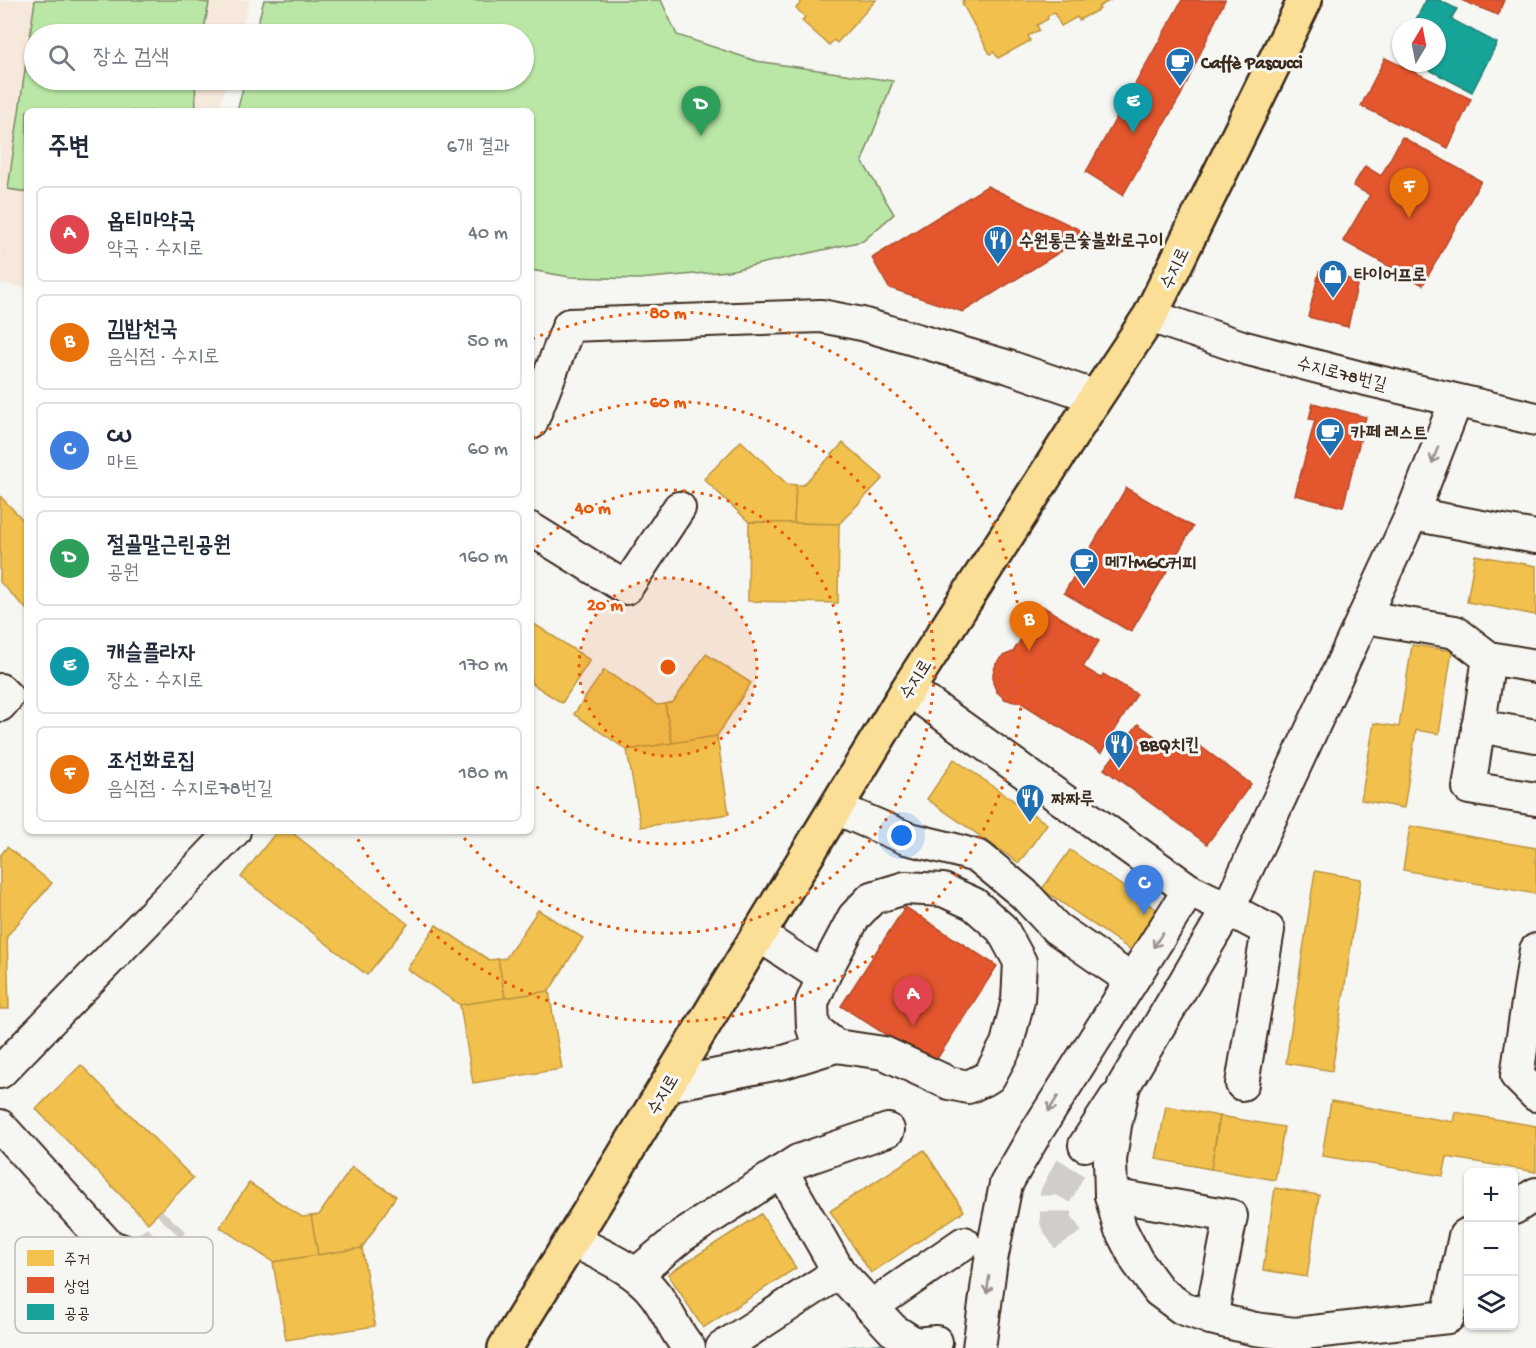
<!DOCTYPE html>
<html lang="ko">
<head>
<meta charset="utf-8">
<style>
	body { margin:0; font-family:"Gochi Hand","Poor Story",sans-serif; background:#f2f2f3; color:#1f2937 }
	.controls { position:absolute; right:18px; bottom:18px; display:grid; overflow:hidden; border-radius:9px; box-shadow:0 2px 4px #0004 }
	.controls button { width:54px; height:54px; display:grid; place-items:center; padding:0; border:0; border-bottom:2px solid #e0e1e3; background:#fff; color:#1f2937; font:30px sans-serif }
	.compass { position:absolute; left:1392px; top:18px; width:54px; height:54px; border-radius:50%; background:#fff; box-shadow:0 2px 4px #0004; rotate:10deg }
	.you { position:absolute; left:902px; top:836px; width:21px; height:21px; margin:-15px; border:4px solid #fff; border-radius:50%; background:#1a73e8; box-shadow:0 0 0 9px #1a73e833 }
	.badge { display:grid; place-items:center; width:39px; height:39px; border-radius:50%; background:#0b8043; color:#fff; font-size:20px; font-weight:700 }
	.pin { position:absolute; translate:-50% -50px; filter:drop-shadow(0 2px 3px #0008) }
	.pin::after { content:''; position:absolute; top:32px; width:21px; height:18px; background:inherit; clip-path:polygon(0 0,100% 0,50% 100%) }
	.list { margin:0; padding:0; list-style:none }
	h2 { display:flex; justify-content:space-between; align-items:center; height:78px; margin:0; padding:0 24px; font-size:26px }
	h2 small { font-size:20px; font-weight:400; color:#747a83 }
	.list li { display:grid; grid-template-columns:39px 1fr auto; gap:18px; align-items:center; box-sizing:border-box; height:96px; margin:0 12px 12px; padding:0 12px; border:2px solid #e0e1e3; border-radius:9px }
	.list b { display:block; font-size:22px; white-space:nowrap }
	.list p { margin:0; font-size:20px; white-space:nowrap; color:#747a83 }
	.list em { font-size:20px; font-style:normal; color:#747a83 }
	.icon { flex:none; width:33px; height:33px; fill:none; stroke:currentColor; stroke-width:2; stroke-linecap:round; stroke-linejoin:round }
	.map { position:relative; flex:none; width:1536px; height:1348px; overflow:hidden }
	.search { position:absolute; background:#fff; box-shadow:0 2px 4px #0004; left:24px; top:24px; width:510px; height:66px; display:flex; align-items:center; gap:15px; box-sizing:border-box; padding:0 21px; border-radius:33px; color:#747a83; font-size:22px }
	.panel { position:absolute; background:#fff; box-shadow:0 2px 4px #0004; left:24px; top:108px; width:510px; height:726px; border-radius:9px }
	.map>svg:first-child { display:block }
	.built { fill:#f6e8db }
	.green { fill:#bae7a5; stroke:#7a8862; stroke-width:1.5 }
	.homes { fill:#f2c14e; stroke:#bb9440; stroke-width:1.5 }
	.shops { fill:#e4572e; stroke:#b14a29; stroke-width:1.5 }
	.public { fill:#17a398; stroke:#227f73; stroke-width:1.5 }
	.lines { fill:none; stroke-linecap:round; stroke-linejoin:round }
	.minor-tunnel { stroke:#d1cdc8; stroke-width:32; stroke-dasharray:32 16; stroke-linecap:butt }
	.minor-casing { stroke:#3b2a1e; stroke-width:36 }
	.major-casing { stroke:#3b2a1e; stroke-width:38 }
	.minor { stroke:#f6f6f2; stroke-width:32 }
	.major { stroke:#fbdf96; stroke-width:33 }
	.oneway { stroke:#989088 }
	.ring { fill:none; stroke:#e8590c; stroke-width:3; stroke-dasharray:3 6 }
	.labels { text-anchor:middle; stroke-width:6; stroke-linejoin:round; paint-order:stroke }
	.poi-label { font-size:18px; font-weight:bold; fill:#3b2a1e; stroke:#f6f6f2; text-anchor:start }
	.street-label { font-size:18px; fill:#3b2a1e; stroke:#f6f6f2 }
	.key { fill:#f6f6f2; stroke:#beb9b2; stroke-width:1.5 }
	.key-label { font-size:16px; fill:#3b2a1e }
	.centre { fill:#e8590c; stroke:#f6f6f2; stroke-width:3 }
	.ring-label { font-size:18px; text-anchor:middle; font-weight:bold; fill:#e8590c; stroke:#f6f6f2; stroke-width:6; stroke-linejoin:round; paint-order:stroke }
</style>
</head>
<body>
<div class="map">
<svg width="1536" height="1348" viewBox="0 0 1536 1348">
	<rect width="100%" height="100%" fill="#f6f6f2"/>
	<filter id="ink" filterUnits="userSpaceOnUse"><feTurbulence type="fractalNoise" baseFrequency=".0167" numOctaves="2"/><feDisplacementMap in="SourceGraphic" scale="12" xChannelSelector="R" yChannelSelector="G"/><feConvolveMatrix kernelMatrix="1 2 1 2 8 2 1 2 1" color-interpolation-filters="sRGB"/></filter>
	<g filter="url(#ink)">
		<path class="built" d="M0,0H250L240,34H34V80H227L218,111H27V288L0,283Z"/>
		<g class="green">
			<path d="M35,0H189L209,3L203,34H34V80H195L196,111H27V192L8,189Z"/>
			<path d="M264,0H661L677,35L756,61L893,81L862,161L894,214L863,241L728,271L639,279L570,277L531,270V111H237L245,80H524V34H255Z"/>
		</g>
		<g class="homes">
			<path d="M797,0H876L837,43L834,40L829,45L802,21L805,17L796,8L801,3Z"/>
			<path d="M962,0H1111L1098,7L1100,9L1079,20L1077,17L1061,26L1054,12L1047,17L1048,19L1037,25L1039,30L1028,36L1030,41L998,58L994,52L990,54L962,3L964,2Z"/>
			<path d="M741,441L787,484L796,485L794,523L749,522L704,479Z"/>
			<path d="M843,443L883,478L839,524L794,523L796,485H803Z"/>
			<path d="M0,496L27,524V610L0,582Z"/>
			<path d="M749,522L839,524L838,603L748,601Z"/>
			<path d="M1475,555L1536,566V615L1467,602Z"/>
			<path d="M531,622L590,660L562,703L531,683Z"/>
			<path d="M1412,645L1452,651L1439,734L1416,730L1404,808L1361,800L1374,723L1399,727Z"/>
			<path d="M706,654L751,683L717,736L672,743L665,704L673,702Z"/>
			<path d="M604,670L657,705L665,704L672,743L627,750L574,714Z"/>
			<path d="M717,736L729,814L641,827L627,750Z"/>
			<path d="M954,759L1047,824L1019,863L927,799Z"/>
			<path d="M1410,826L1536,848V894L1403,870Z"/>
			<path d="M277,831H290L408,924L367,975L241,877Z"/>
			<path d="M7,847L52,883L7,936L9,1009H0V856Z"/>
			<path d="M1070,850L1163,914L1135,953L1042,889Z"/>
			<path d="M1315,871L1361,879L1332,1071L1286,1063Z"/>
			<path d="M538,910L583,938L549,991L505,998L498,959L506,958Z"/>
			<path d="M436,925L489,960L498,959L505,998L460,1005L407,969Z"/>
			<path d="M549,991L562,1069L473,1083L460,1005Z"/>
			<path d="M81,1065L193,1178L148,1223L36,1109Z"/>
			<path d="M1331,1101L1453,1122L1455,1112L1536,1126V1172L1447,1157L1443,1176L1322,1156Z"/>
			<path d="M1166,1106L1219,1116L1211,1169L1156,1159Z"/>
			<path d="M1220,1116L1284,1127L1275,1180L1211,1169Z"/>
			<path d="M924,1150L964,1211L871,1273L830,1211Z"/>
			<path d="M352,1167L396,1196L362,1248L318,1255L311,1216L319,1215Z"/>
			<path d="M249,1183L302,1217L311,1216L318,1255L273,1262L220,1227Z"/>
			<path d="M1275,1188L1319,1195L1307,1277L1263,1270Z"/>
			<path d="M761,1214L796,1268L703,1328L668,1274Z"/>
			<path d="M362,1248L375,1326L286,1340L273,1262Z"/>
		</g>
		<g class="shops">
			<path d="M1182,0H1225L1181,95L1123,195L1086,172Z"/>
			<path d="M1461,0H1504L1498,15Z"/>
			<path d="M1385,58L1471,99L1448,148L1361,106Z"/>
			<path d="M1402,137L1481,181L1423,285L1343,241L1370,195L1353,186L1365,166L1381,176Z"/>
			<path d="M987,186L1089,234L963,312L889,288L872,258Z"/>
			<path d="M1319,272L1358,281L1348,327L1308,317Z"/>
			<path d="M1313,403L1366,417L1343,507L1295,495L1315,420L1309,419Z"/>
			<path d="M1126,488L1193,527L1131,632L1064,593Z"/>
			<path d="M1042,606L1099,641L1083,667L1101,678L1103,674L1137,694L1101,753L1020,702H1014L1005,699L997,692L993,683V673L996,664L1003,656L1013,652Z"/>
			<path d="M1138,724L1181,755L1192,740L1251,784L1207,844L1104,769Z"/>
			<path d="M905,907L997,966L933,1065L841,1006Z"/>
		</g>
		<g class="public">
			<path d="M1426,0H1439L1457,9L1451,19L1497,43L1472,92L1416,63H1437V27H1412Z"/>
			<path d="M880,1344V1348H838Z"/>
		</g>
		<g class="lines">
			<g class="minor-tunnel">
				<path d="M1068,1240L1056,1221V1195L1069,1170L1085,1145"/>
				<path d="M131,1254L152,1245L174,1221"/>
			</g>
			<g class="minor-casing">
				<g id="minor">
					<path d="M1150,316L1245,348L1357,377L1536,419"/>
					<path d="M1456,401L1412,514L1228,909L1124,1085L1115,1125L1110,1160L1111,1195L1120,1228L1137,1261L1159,1291L1182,1308L1211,1318L1255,1329L1295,1334L1448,1317L1465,1236L1468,1234"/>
					<path d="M531,423L569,325L821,316L862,324L1009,367L1096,397"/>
					<path d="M1412,514L1536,537"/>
					<path d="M531,529L626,588L679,508"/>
					<path d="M1365,617L1455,632L1489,658L1536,666"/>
					<path d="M1489,658L1469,788L1536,799"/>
					<path d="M908,689L1189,890L1228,909L1268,930L1242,1084"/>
					<path d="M0,690L7,697L0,705"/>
					<path d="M1478,726L1536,736"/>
					<path d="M836,808L906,838L955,850L979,857L1024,894L1056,928L1118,971"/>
					<path d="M759,935L823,977"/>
					<path d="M1536,950L1517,1076L1536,1095"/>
					<path d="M0,1072L234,831"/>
					<path d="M667,1085L784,1062L836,1046L884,1053L949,1083L968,1087L989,1077L1007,1044L1018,1000L1020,962L1002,929L974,904L943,890L905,888L872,898L854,917L827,968L812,1003L813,1028L836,1046"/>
					<path d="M0,1126L109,1246L131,1254"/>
					<path d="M1085,1145L1115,1099"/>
					<path d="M782,1172L839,1272L893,1330L915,1344L936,1342"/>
					<path d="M1111,1195L1231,1216L1211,1318"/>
					<path d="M1514,1208L1536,1194"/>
					<path d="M572,1240C599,1254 635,1268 654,1293C668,1310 674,1331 689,1348"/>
					<path d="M636,1274L683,1235L798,1161L888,1130"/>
					<path d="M871,1307L964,1243"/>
					<path d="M722,1348L839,1272"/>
					<path d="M979,1348L991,1260L1006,1184L1035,1134L1189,890"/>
				</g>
			</g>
			<g class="major-casing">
				<path id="major" d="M505,1348L614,1172L908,689L1096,397L1150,316L1305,0"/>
			</g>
			<use href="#minor" class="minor"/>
			<use href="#major" class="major"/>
		</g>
		<defs><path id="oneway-shaft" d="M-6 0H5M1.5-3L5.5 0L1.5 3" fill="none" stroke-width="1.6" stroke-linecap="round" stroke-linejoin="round" transform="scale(1.5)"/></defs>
		<g class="oneway">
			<use href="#oneway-shaft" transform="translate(1435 455) rotate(111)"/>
			<use href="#oneway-shaft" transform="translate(1158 940) rotate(122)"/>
			<use href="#oneway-shaft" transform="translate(1053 1104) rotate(122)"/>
			<use href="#oneway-shaft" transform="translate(988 1285) rotate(97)"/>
		</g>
	</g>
	<circle cx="668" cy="667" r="89" fill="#e8590c" fill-opacity=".12"/>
	<g class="ring">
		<circle cx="668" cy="667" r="89"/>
		<path d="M531 554A177 177 0 1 1 531 780"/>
		<path d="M533 438A266 266 0 1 1 460 833"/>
		<path d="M532 339A355 355 0 1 1 355 834"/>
	</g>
	<defs>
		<g id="cafe-pin" transform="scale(1.5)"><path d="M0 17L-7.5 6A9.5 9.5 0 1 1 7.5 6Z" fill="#1f6fb2" stroke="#f6f6f2"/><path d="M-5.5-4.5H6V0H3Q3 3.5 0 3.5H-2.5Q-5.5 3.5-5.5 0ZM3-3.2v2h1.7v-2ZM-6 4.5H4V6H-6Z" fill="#fff"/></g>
		<g id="restaurant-pin" transform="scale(1.5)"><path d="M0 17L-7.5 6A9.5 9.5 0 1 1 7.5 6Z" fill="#1f6fb2" stroke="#f6f6f2"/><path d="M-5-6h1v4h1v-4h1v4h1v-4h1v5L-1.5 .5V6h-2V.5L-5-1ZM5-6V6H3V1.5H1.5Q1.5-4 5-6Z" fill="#fff"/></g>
		<g id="shop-pin" transform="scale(1.5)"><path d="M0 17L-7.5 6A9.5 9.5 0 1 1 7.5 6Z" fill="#1f6fb2" stroke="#f6f6f2"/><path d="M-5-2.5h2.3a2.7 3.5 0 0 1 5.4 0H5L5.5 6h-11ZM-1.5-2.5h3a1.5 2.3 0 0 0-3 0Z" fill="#fff"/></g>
	</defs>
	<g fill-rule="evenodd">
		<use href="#cafe-pin" x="1180" y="62"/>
		<use href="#restaurant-pin" x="998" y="240"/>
		<use href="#shop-pin" x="1333" y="274"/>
		<use href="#cafe-pin" x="1330" y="432"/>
		<use href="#cafe-pin" x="1084" y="562"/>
		<use href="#restaurant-pin" x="1119" y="744"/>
		<use href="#restaurant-pin" x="1030" y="798"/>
	</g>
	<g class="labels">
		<g class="poi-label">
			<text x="1201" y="68">Caffè Pascucci</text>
			<text x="1019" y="246">수원통큰숯불화로구이</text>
			<text x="1354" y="280">타이어프로</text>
			<text x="1351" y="438">카페 레스트</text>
			<text x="1105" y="568">메가MGC커피</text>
			<text x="1140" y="750">BBQ치킨</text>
			<text x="1051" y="804">짜짜루</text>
		</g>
		<g class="street-label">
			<text transform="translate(1174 268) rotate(-64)" y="6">수지로</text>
			<text transform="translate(1342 373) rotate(14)" y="6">수지로78번길</text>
			<text transform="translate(915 679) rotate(-58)" y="6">수지로</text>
			<text transform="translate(662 1094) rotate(-59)" y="6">수지로</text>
		</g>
	</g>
	<rect x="15" y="1237" width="198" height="96" rx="9" class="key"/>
	<rect x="27" y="1250" width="27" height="16" fill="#f2c14e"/>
	<rect x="27" y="1277" width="27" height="16" fill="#e4572e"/>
	<rect x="27" y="1304" width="27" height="16" fill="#17a398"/>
	<g class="key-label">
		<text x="64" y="1264">주거</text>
		<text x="64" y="1291">상업</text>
		<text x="64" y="1318">공공</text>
	</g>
	<circle cx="668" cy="667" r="9" class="centre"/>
	<g class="ring-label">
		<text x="668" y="318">80 m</text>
		<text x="668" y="407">60 m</text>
		<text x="593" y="513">40 m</text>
		<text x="605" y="610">20 m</text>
	</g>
</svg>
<div class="controls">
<button>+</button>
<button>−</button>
<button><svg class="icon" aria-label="layers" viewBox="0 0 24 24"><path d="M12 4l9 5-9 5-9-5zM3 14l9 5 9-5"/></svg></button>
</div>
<svg class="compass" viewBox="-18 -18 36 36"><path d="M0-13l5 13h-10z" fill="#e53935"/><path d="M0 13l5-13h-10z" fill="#747a83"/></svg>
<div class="you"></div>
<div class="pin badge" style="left:913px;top:1026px;background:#e0444e">A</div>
<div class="pin badge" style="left:1029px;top:651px;background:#e8710a">B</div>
<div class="pin badge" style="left:1144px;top:915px;background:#3f7fe0">C</div>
<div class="pin badge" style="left:701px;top:136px;background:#2e9e5b">D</div>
<div class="pin badge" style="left:1133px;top:133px;background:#0f9aa8">E</div>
<div class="pin badge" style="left:1409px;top:218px;background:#e8710a">F</div>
<div class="search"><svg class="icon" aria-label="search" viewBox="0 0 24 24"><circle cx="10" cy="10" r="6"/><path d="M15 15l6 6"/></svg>장소 검색</div>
<section class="panel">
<h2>주변<small>6개 결과</small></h2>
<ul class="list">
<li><span class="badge" style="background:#e0444e">A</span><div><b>옵티마약국</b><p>약국 · 수지로</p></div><em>40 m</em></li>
<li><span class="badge" style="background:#e8710a">B</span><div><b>김밥천국</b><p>음식점 · 수지로</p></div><em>50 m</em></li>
<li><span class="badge" style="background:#3f7fe0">C</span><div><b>CU</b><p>마트</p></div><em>60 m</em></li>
<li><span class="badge" style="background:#2e9e5b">D</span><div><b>절골말근린공원</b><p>공원</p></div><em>160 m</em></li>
<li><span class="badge" style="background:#0f9aa8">E</span><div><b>캐슬플라자</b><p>장소 · 수지로</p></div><em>170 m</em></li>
<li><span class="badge" style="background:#e8710a">F</span><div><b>조선화로집</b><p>음식점 · 수지로78번길</p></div><em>180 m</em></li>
</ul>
</section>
</div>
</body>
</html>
